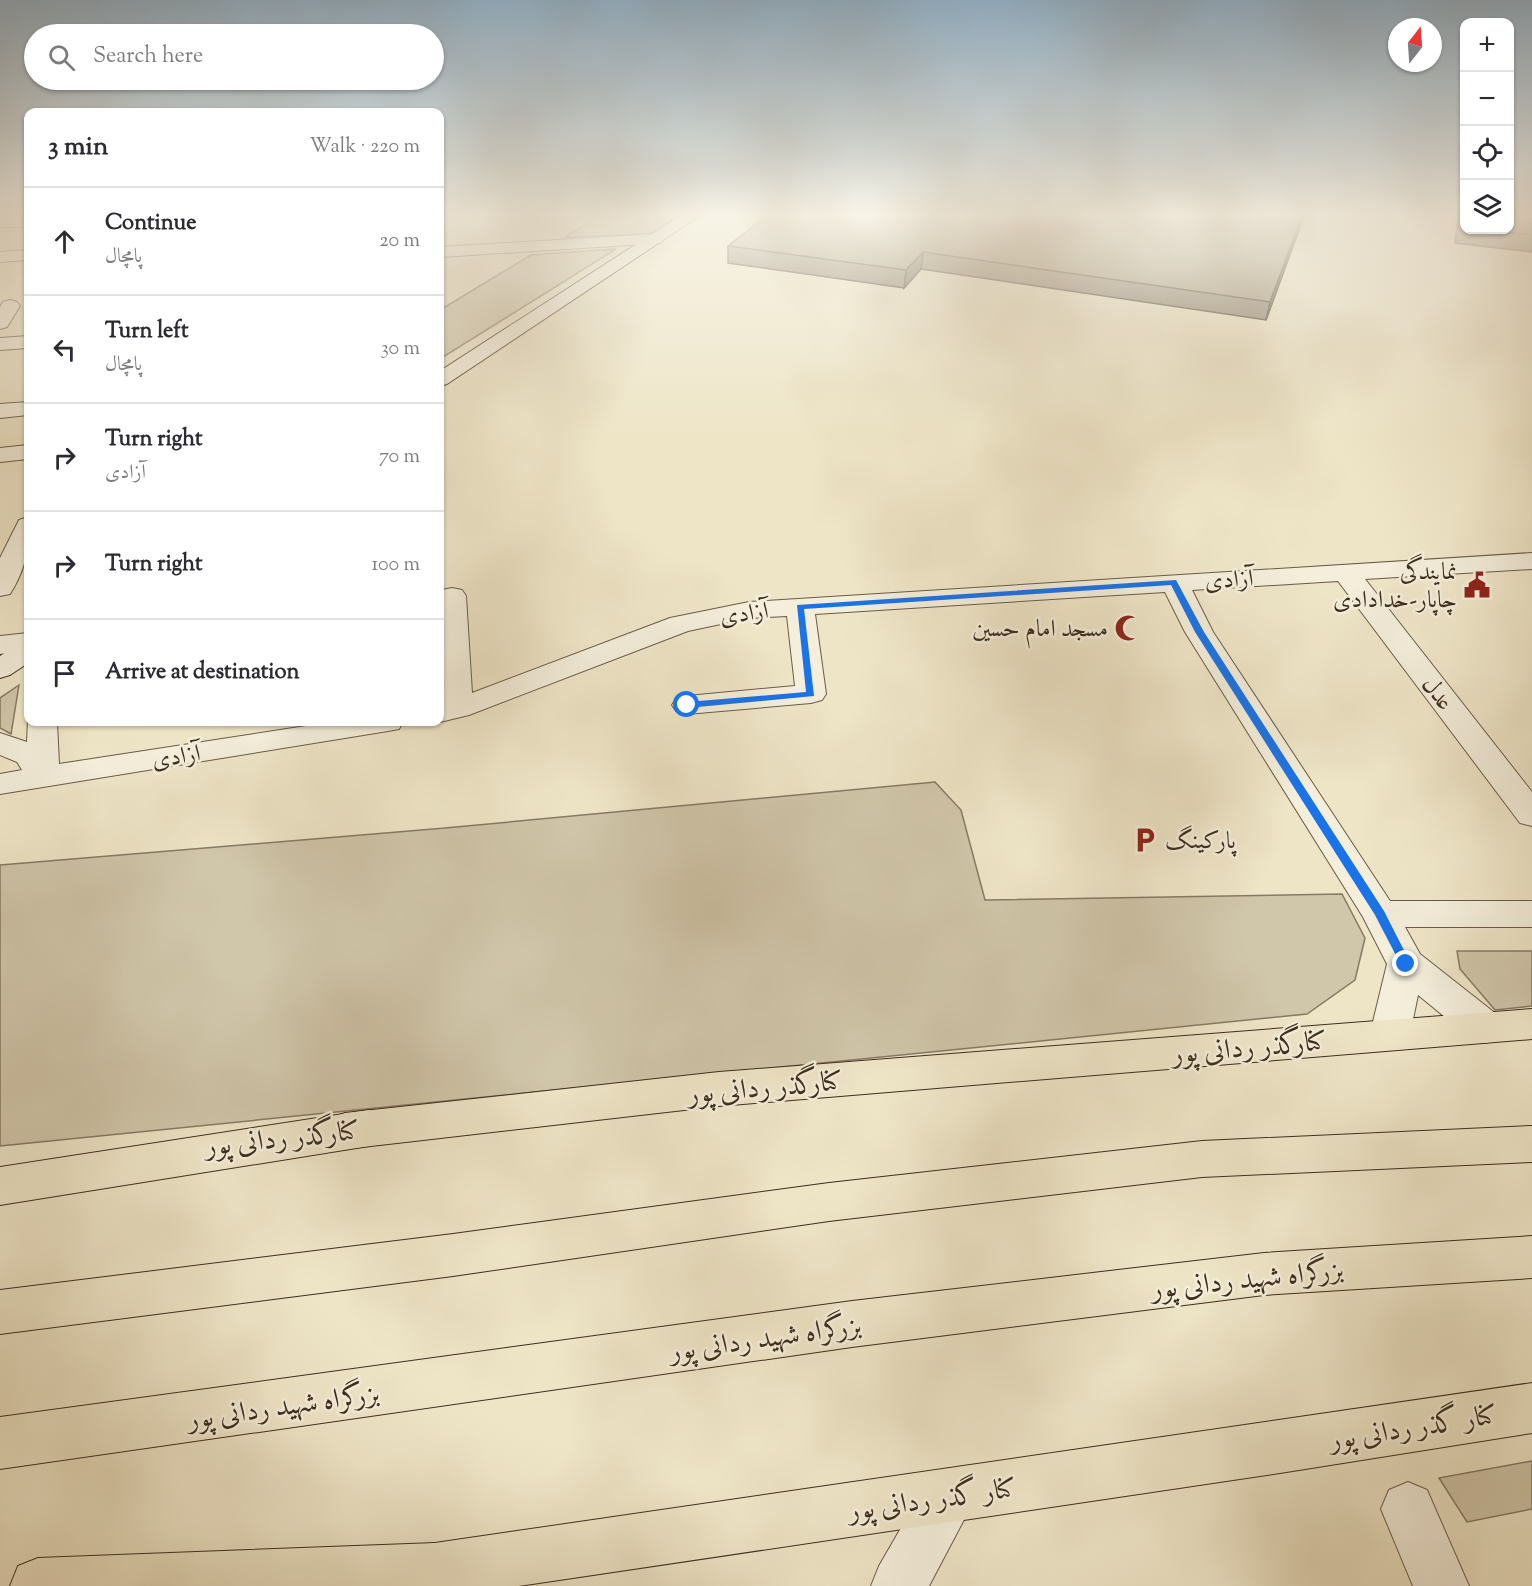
<!DOCTYPE html>
<html lang="en">
<head>
<meta charset="utf-8">
<style>
	body { margin:0; font-family:"Sorts Mill Goudy",Amiri,serif; background:#f7f7f7; color:#2b2b33 }
	.controls { position:absolute; right:18px; top:18px; display:grid; overflow:hidden; border-radius:12px; box-shadow:0 2px 4px #0004 }
	.controls button { width:54px; height:54px; display:grid; place-items:center; padding:0; border:0; border-bottom:2px solid #e1e1e2; background:#fff; color:#2b2b33; font:30px sans-serif }
	.compass { position:absolute; left:1388px; top:18px; width:54px; height:54px; border-radius:50%; background:#fff; box-shadow:0 2px 4px #0004; rotate:17deg }
	.stop { position:absolute; width:18px; height:18px; margin:-14px; border:4px solid #1a73e8; border-radius:50%; background:#fff }
	.stop.end { background:#1a73e8; border-color:#fff; box-shadow:0 2px 6px #0008 }
	.list { margin:0; padding:0; list-style:none }
	h2 { display:flex; justify-content:space-between; align-items:center; height:78px; margin:0; padding:0 24px; font-size:26px }
	h2 small { font-size:20px; font-weight:400; color:#7c7c81 }
	.list li { display:grid; grid-template-columns:39px 1fr auto; gap:18px; align-items:center; box-sizing:border-box; height:108px; padding:0 24px; border-top:2px solid #e1e1e2 }
	.list b { display:block; font-size:22px; white-space:nowrap }
	.list p { margin:0; font-size:20px; white-space:nowrap; color:#7c7c81 }
	.list em { font-size:20px; font-style:normal; color:#7c7c81 }
	.icon { flex:none; width:33px; height:33px; fill:none; stroke:currentColor; stroke-width:2; stroke-linecap:round; stroke-linejoin:round }
	.map { position:relative; flex:none; width:1532px; height:1586px; overflow:hidden }
	.search { position:absolute; background:#fff; box-shadow:0 2px 4px #0004; left:24px; top:24px; width:420px; height:66px; display:flex; align-items:center; gap:15px; box-sizing:border-box; padding:0 21px; border-radius:33px; color:#7c7c81; font-size:22px }
	.panel { position:absolute; background:#fff; box-shadow:0 2px 4px #0004; left:24px; top:108px; width:420px; height:618px; border-radius:12px }
	.map>svg:first-child { display:block }
	.green { fill:#d0c6aa; stroke:#867a64; stroke-width:1.5 }
	.lines { fill:none; stroke-linecap:round; stroke-linejoin:round }
	.street-casing { stroke:#695c48; stroke-width:2 }
	.secondary-casing { stroke:#3d2e1d; stroke-width:2 }
	.primary-casing { stroke:#3d2e1d; stroke-width:2 }
	.highway-casing { stroke:#3d2e1d; stroke-width:2 }
	.street { fill:#f4eedb; fill-rule:evenodd }
	.secondary { fill:#f4eedb; fill-rule:evenodd }
	.primary { fill:#eee5c7; fill-rule:evenodd }
	.highway { fill:#eee5c7; fill-rule:evenodd }
	.wall { fill:#847965; stroke:#3d2e1d; stroke-width:1.5 }
	.shaded-wall { fill:#6b6352; stroke:#3d2e1d; stroke-width:1.5 }
	.building { fill:#998d75; stroke:#3d2e1d; stroke-width:1.5 }
	.route { fill:#1a73e8 }
	.labels { text-anchor:middle; stroke-width:5; stroke-linejoin:round; paint-order:stroke }
	.poi-label { font-size:24px; fill:#3d2e1d; stroke:#f4eedb; text-anchor:end }
	.street-label { font-size:24px; fill:#3d2e1d; stroke:#f4eedb }
	.near-street-label { font-size:28px; fill:#3d2e1d; stroke:#f4eedb }
</style>
</head>
<body>
<div class="map">
<svg width="1532" height="1586" viewBox="0 0 1532 1586">
	<rect width="100%" height="100%" fill="#eee5c7"/>
	<filter id="stains"><feTurbulence type="fractalNoise" baseFrequency=".00333" numOctaves="4"/><feColorMatrix values="0 0 0 0 .2 0 0 0 0 .09 0 0 0 0 .02 0 0 0 .5 -.17"/></filter>
	<radialGradient id="worn" r=".72"><stop offset=".6" stop-color="#630" stop-opacity="0"/><stop offset="1" stop-color="#630" stop-opacity=".3"/></radialGradient>
	<g class="green">
		<path d="M600,216H678L650,234L565,237Z"/>
		<path d="M616,249L440,359V310L531,255Z"/>
		<path d="M19,685L11,734L0,728V698Z"/>
		<path d="M935,782L961,810L985,900L1342,894L1365,938L1355,980L1307,1014L0,1146V865L445,828Z"/>
		<path d="M1457,951H1532V1006L1495,1010L1460,969Z"/>
		<path d="M1532,1461V1509L1467,1522L1439,1478Z"/>
	</g>
	<g class="lines">
		<g class="street-casing">
			<g id="street">
				<rect x="0" y="217" width="28" height="10"/>
				<path d="M655,234L661,235L664,239L661,243L440,257V247Z"/>
				<path d="M28,250V260L0,262V252Z"/>
				<path d="M10,300L17,302L20,306L7,327L0,329V307L3,302Z"/>
				<path d="M28,336V348L0,350V338Z"/>
				<path d="M28,402V415L0,418V404Z"/>
				<path d="M28,445V459L0,462V448Z"/>
				<path d="M28,517C31,544 25,571 10,594L0,596V558L19,520Z"/>
				<path d="M1532,553V569L1365,579L1532,792V826L1520,823L1338,581L1192,590L1213,632L1390,901H1532V927H1405L1420,954L1500,1017L1506,1028L1500,1039L1486,1043L1472,1039L1418,995L1410,1034L1404,1045L1390,1049L1376,1045L1370,1034L1387,964L1363,917L1185,632L1165,592L815,614L826,694L822,700L811,703L687,714L676,711L672,705L676,699L687,696L795,686L787,616L749,618L688,631L469,715L440,722H437H440V704L442,703L440,594L442,590L452,588L462,590L466,596L472,693L670,618L749,602Z"/>
				<path d="M28,633V650L0,654V636Z"/>
				<path d="M28,719V722H57L59,764L332,722H403L399,729L388,731L0,794V774L22,770L17,762L0,755V733L27,742Z"/>
				<path d="M950,1468L969,1476L977,1495L929,1586H871L879,1566L931,1476Z"/>
				<path d="M1408,1482L1427,1490L1469,1586H1413L1381,1509L1389,1490Z"/>
			</g>
		</g>
		<g class="secondary-casing">
			<g id="secondary">
				<path d="M680,216H699L447,384L440,386V371Z"/>
				<path d="M28,641V663L10,675L0,678V656L18,644Z"/>
			</g>
		</g>
		<g class="primary-casing">
			<g id="primary">
				<path d="M1532,1009V1039L719,1106L345,1149L330,1144L324,1131L330,1118L345,1113L719,1072Z"/>
				<path d="M1532,1383V1433L1280,1473L519,1586H304L312,1566L332,1558Z"/>
			</g>
		</g>
		<g class="highway-casing">
			<g id="highway">
				<path d="M369,1110L384,1116L390,1128L384,1140L369,1146L0,1205V1167Z"/>
				<path d="M1532,1126V1162L1202,1177L829,1221L453,1276L0,1334V1290L453,1234L829,1183L1202,1141Z"/>
				<path d="M1532,1236V1278L1264,1295L852,1347L0,1469V1417L852,1301L1264,1253Z"/>
				<path d="M436,1543L456,1551L464,1571L457,1586H10L18,1566L38,1558Z"/>
			</g>
		</g>
		<use href="#street" class="street"/>
		<use href="#secondary" class="secondary"/>
		<use href="#primary" class="primary"/>
		<use href="#highway" class="highway"/>
	</g>
	<g class="wall">
		<path d="M1304,216L1266,320L921,269L904,288L728,263V246Z"/>
		<path d="M1458,216H1464V230H1509L1532,216V252L1455,243Z"/>
	</g>
	<g class="shaded-wall">
		<path d="M1302,216H1304L1266,320L1270,302Z"/>
		<path d="M923,252L921,269L904,288L906,270Z"/>
	</g>
	<g class="building">
		<path d="M766,216H1302L1270,302L923,252L906,270L728,246Z"/>
		<path d="M1462,216H1464V227L1460,226Z"/>
		<path d="M1509,216H1532V235L1487,230H1509Z"/>
	</g>
	<linearGradient id="sky" x2="0" y2="1"><stop stop-color="#92afc4"/><stop offset="0.49" stop-color="#f7f3e6"/><stop offset="1" stop-color="#f7f3e6" stop-opacity="0"/></linearGradient>
	<rect width="1532" height="438" fill="url(#sky)"/>
	<path class="route" d="M1176,580L1204,632L1384,911L1411,964L1409,967H1402L1375,915L1195,632L1171,585L804,609L814,696L687,708L682,705L687,702L806,692L797,605Z"/>
	<defs>
		<g id="civic-bare" transform="scale(2.07)"><path d="M-.6-6.5H3V-4.5H.6V-3L4-1V1h2V6H-6V1h2V-1L-.6-3ZM-1.2 2.5V6h2.4V2.5Z" fill="#8f2418" stroke="#f4eedb" stroke-width="2.5" paint-order="stroke"/></g>
		<g id="mosque-bare" transform="scale(2.07)"><path d="M3.5-4.9A6 6 0 1 0 3.5 4.9A5 5 0 1 1 3.5-4.9Z" fill="#8f2418" stroke="#f4eedb" stroke-width="2.5" paint-order="stroke"/></g>
		<g id="parking-bare" transform="scale(2.07)"><path d="M-3.5-5.5H1a3.5 3.5 0 0 1 0 7H-1V5.5H-3.5ZM-1-3.4V-.6H.8a1.4 1.4 0 0 0 0-2.8Z" fill="#8f2418" stroke="#f4eedb" stroke-width="2.5" paint-order="stroke"/></g>
	</defs>
	<g fill-rule="evenodd">
		<use href="#civic-bare" x="1477" y="585"/>
		<use href="#mosque-bare" x="1128" y="628"/>
		<use href="#parking-bare" x="1145" y="840"/>
	</g>
	<g class="labels">
		<g class="poi-label">
			<text x="1457" y="579">نمایندگی<tspan x="1457" dy="28">چاپار-خدادادی</tspan></text>
			<text x="1108" y="636">مسجد امام حسین</text>
			<text x="1165" y="848" text-anchor="start">پارکینگ</text>
		</g>
		<g class="street-label">
			<text transform="translate(1229 579) rotate(-4)" y="8">آزادی</text>
			<text transform="translate(744 613) rotate(-8)" y="8">آزادی</text>
			<text transform="translate(1438 693) rotate(52)" y="8">عدل</text>
			<text transform="translate(176 756) rotate(-9)" y="8">آزادی</text>
		</g>
		<g class="near-street-label">
			<text transform="translate(1249 1046) rotate(-5)" y="10">کنارگذر ردانی پور</text>
			<text transform="translate(765 1086) rotate(-5)" y="10">کنارگذر ردانی پور</text>
			<text transform="translate(282 1137) rotate(-6)" y="10">کنارگذر ردانی پور</text>
			<text transform="translate(1247 1278) rotate(-6)" y="10">بزرگراه شهید ردانی پور</text>
			<text transform="translate(765 1337) rotate(-8)" y="10">بزرگراه شهید ردانی پور</text>
			<text transform="translate(283 1405) rotate(-8)" y="10">بزرگراه شهید ردانی پور</text>
			<text transform="translate(1413 1426) rotate(-9)" y="10">کنار گذر ردانی پور</text>
			<text transform="translate(932 1498) rotate(-8)" y="10">کنار گذر ردانی پور</text>
		</g>
	</g>
	<rect width="100%" height="100%" filter="url(#stains)"/>
	<rect width="100%" height="100%" fill="url(#worn)"/>
</svg>
<div class="controls">
<button>+</button>
<button>−</button>
<button><svg class="icon" aria-label="locate" viewBox="0 0 24 24"><circle cx="12" cy="12" r="6"/><path d="M12 2v4M12 18v4M2 12h4M18 12h4"/></svg></button>
<button><svg class="icon" aria-label="layers" viewBox="0 0 24 24"><path d="M12 4l9 5-9 5-9-5zM3 14l9 5 9-5"/></svg></button>
</div>
<svg class="compass" viewBox="-18 -18 36 36"><path d="M0-13l5 13h-10z" fill="#e53935"/><path d="M0 13l5-13h-10z" fill="#7c7c81"/></svg>
<div class="stop" style="left:687px;top:705px"></div>
<div class="stop end" style="left:1406px;top:964px"></div>
<div class="search"><svg class="icon" aria-label="search" viewBox="0 0 24 24"><circle cx="10" cy="10" r="6"/><path d="M15 15l6 6"/></svg>Search here</div>
<section class="panel">
<h2>3 min<small>Walk · 220 m</small></h2>
<ul class="list">
<li><svg class="icon" aria-label="ahead" viewBox="0 0 24 24"><path d="M12 20V5M6 11l6-6 6 6"/></svg><div><b>Continue</b><p>پامچال</p></div><em>20 m</em></li>
<li><svg class="icon" aria-label="left" viewBox="0 0 24 24"><path d="M17 20v-9H6M10 6l-5 5 5 5"/></svg><div><b>Turn left</b><p>پامچال</p></div><em>30 m</em></li>
<li><svg class="icon" aria-label="right" viewBox="0 0 24 24"><path d="M7 20v-9h11M14 6l5 5-5 5"/></svg><div><b>Turn right</b><p>آزادی</p></div><em>70 m</em></li>
<li><svg class="icon" aria-label="right" viewBox="0 0 24 24"><path d="M7 20v-9h11M14 6l5 5-5 5"/></svg><div><b>Turn right</b></div><em>100 m</em></li>
<li><svg class="icon" aria-label="arrive" viewBox="0 0 24 24"><path d="M6 21V4h12l-3 4 3 4H6"/></svg><div><b>Arrive at destination</b></div></li>
</ul>
</section>
</div>
</body>
</html>
